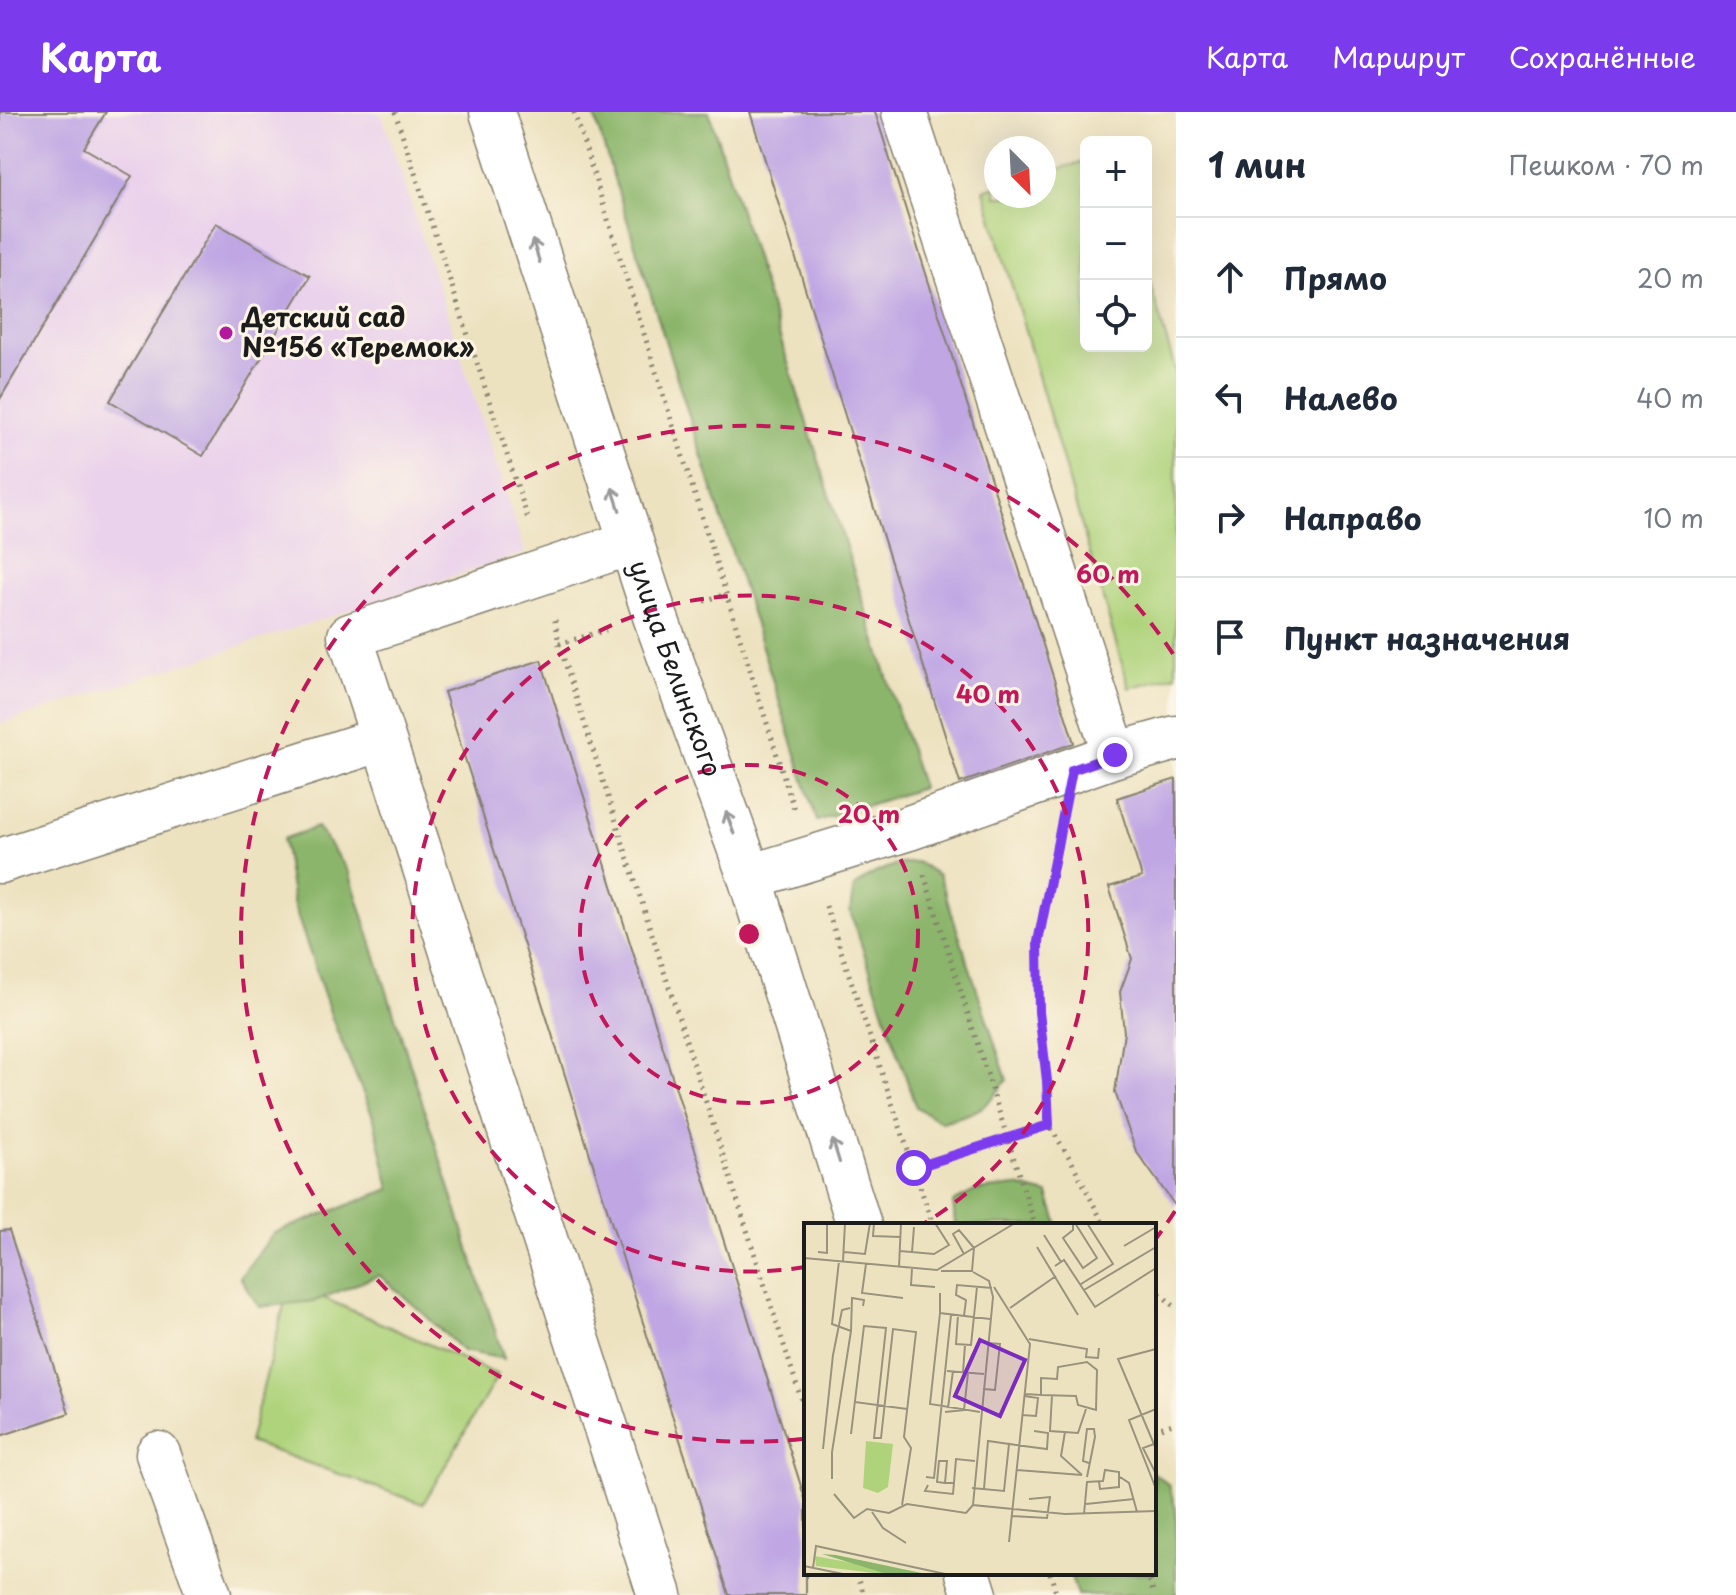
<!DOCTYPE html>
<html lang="ru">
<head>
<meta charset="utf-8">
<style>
	body { margin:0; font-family:"Playpen Sans",sans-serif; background:#f2f2f3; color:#1f2937 }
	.controls { position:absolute; right:24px; top:24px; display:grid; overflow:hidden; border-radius:12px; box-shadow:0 8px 32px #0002 }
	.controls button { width:72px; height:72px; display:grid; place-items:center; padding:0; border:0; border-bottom:2px solid #e0e1e3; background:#fff; color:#1f2937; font:40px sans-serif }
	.compass { position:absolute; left:984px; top:24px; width:72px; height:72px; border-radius:50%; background:#fff; box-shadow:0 8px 32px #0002; rotate:156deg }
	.stop { position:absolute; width:24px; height:24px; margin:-18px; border:6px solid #7c3aed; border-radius:50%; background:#fff }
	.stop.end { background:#7c3aed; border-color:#fff; box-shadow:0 2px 8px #0008 }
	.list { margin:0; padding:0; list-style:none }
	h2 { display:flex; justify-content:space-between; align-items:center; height:104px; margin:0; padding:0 32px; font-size:34px }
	h2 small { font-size:26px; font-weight:400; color:#747a83 }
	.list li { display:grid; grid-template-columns:52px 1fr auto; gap:24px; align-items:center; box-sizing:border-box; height:120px; padding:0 32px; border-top:2px solid #e0e1e3 }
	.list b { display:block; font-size:30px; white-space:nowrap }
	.list em { font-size:26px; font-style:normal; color:#747a83 }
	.icon { flex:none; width:44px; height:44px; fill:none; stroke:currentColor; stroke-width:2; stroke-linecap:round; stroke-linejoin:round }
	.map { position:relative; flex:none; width:1176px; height:1483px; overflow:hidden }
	header { display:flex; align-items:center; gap:48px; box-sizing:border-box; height:112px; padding:0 40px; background:#7c3aed; color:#fff }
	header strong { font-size:38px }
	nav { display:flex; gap:44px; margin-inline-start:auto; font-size:28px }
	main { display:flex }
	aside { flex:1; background:#fff }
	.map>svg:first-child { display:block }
	.built { fill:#ead1ec }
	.green { fill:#afd37b; stroke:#66784c; stroke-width:2 }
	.forest { fill:#8bb56b; stroke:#546844; stroke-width:2 }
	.building { fill:#c0a7e4 }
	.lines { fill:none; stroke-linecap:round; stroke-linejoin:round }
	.minor-casing { stroke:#847f6e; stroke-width:47 }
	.path { stroke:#847f6e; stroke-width:5; stroke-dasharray:2 6; stroke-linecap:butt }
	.minor { stroke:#fff; stroke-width:44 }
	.oneway { stroke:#999 }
	.route { stroke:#7c3aed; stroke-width:10 }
	.ring { fill:none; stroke:#c2185b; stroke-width:4; stroke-dasharray:14 10 }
	.poi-dot { fill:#b5179e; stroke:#fcf5e5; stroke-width:3 }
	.labels { text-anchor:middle; stroke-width:6; stroke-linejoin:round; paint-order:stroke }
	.poi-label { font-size:26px; font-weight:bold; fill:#1c1c1c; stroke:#fcf5e5; text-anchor:start }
	.street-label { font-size:26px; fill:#1c1c1c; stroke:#fcf5e5 }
	.inset-road { fill:none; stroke:#99937e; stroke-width:2 }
	.view { fill:#7b2cbf; fill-opacity:0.15; stroke:#7b2cbf; stroke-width:4 }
	.inset-edge { fill:none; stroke:#1c1c1c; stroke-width:4 }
	.centre { fill:#c2185b; stroke:#fcf5e5; stroke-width:4 }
	.ring-label { font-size:24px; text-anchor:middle; font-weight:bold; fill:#c2185b; stroke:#fcf5e5; stroke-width:6; stroke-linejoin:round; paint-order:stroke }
</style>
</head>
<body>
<header>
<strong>Карта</strong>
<nav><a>Карта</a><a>Маршрут</a><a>Сохранённые</a></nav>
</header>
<main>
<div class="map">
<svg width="1176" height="1483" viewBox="0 0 1176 1483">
	<rect width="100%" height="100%" fill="#fcf5e5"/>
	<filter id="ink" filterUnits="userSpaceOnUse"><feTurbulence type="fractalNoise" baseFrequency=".0125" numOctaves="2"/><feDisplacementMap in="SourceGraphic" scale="16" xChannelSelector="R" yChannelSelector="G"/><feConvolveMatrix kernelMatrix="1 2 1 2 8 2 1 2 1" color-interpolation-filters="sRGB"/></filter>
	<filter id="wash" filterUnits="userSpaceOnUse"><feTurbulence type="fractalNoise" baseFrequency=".006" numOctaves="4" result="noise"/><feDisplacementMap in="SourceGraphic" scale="32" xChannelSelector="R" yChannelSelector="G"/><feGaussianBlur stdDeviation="1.8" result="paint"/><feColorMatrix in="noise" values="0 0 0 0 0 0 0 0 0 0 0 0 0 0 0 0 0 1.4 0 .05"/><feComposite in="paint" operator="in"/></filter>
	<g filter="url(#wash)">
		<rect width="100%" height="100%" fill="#ede2c0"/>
		<path class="built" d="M0,0H381L525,441L0,612Z"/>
		<g class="green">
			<path d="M1086,49V234H1146V157L1176,261V563L1129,576L984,78L996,74V84H1044V61Z"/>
			<path d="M290,1171L498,1263L423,1392L249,1330Z"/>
		</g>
		<g class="forest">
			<path d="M593,0H709L922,676L817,709Z"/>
			<path d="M317,715L349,760L504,1247L463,1239L422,1200L379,1163L315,1189L259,1195L240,1165L274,1121L390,1077L374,1007L334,912L293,791L283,727Z"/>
			<path d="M917,750L939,763L1007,968C985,998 977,1001 941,1010L916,995L850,799L854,775C873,760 892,751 917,750Z"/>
			<path d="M1017,1074L1048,1082L1058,1113H955L953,1090L977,1078Z"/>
			<path d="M1154,1361L1169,1373L1176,1398V1483H1077L1070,1461H1154Z"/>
		</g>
		<g id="blocks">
			<g class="building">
				<path d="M0,0H106L84,36L132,64L0,287Z"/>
				<path d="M750,0H875L1074,631L960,671Z"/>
				<path d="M216,111L310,164L203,344L110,289Z"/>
				<path d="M541,548L806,1390V1483H729L444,580Z"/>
				<path d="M1176,667V1095L1136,1039L1115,980L1124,921L1120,880L1132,847L1109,775L1142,765L1117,686Z"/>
				<path d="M9,1118L69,1301L0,1324V1119Z"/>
			</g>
		</g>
	</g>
	<g filter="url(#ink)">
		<use href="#blocks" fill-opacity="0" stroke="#847f6e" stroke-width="2"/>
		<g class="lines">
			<g class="minor-casing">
				<g id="minor">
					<path id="s1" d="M492,0L655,504L750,765L859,1113"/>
					<path d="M904,0L1115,643"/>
					<path d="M630,431L350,524L660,1483"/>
					<path d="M0,749L382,627"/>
					<path d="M750,765L909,716L1115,643L1176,626"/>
					<path d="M158,1342L209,1483"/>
					<path d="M968,1461L975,1483"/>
				</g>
			</g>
			<g class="path">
				<path d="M395,0L529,410"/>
				<path d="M574,0L794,697"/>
				<path d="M704,489L726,482"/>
				<path d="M555,508L559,532L806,1302"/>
				<path d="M559,532L606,518"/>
				<path d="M1062,716L1038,830L1039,900L1047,969L1049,1013L1072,1050L1104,1113"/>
				<path d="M924,763L1035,1113"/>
				<path d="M826,794L933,1113"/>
				<path d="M914,1056L1049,1013"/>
				<path d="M1154,1176L1176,1196"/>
				<path d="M1154,1318L1176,1311"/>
				<path d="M857,1461L864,1483"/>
				<path d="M1050,1461L1057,1483"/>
				<path d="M1147,1461L1154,1483"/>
			</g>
			<use href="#minor" class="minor"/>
		</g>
		<defs><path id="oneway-shaft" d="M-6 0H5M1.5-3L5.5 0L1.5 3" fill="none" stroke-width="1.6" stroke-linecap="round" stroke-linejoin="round" transform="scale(2)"/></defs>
		<g class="oneway">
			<use href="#oneway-shaft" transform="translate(536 139) rotate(-108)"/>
			<use href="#oneway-shaft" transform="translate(616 387) rotate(-108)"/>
			<use href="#oneway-shaft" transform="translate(730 711) rotate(-110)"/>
			<use href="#oneway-shaft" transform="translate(836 1039) rotate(-107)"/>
		</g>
	</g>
	<g class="lines" filter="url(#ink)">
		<path class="route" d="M914,1056L1049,1013L1047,969L1039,900L1038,830L1072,658L1115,643"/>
	</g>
	<g class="ring">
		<circle cx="749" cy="822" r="169"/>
		<path d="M805 1155A338 338 0 1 1 923 1112"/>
		<path d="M1175 1099A508 508 0 0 1 1155 1128M802 1327A508 508 0 1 1 1175 545"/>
	</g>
	<circle class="poi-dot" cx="226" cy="221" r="8"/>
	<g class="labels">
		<g class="poi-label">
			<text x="242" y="215">Детский сад<tspan x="242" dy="30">№156 «Теремок»</tspan></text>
		</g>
		<g class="street-label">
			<text dy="9" stroke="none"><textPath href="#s1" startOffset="586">улица Белинского</textPath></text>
		</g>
	</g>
	<g transform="translate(804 1111)">
		<rect width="352" height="352" fill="#ede2c0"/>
		<path d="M62,218L89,221L84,264L74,270L59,265ZM11,333L54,341L86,352L12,343Z" fill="#afd37b"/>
		<path d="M18,331L32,332L127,352H86Z" fill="#8bb56b"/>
		<path class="inset-road" d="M70,0L69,13L97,14M269,0V7L259,15L279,45L293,35L271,0M240,12L257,39M320,23L352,4M233,24L274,92M96,28L130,31L145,22L131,0M14,29L23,30V0M40,29L61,31L66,0M108,29L110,4M160,31L149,11L155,7L170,25M0,35L133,47L211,0M35,38L28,101L47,108L48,75L60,77L59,83M39,38L41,0M62,41L58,70L99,75M251,43L260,37L291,84L352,45M95,44L97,0M108,45L107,62L131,64M137,48H168L170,25M169,49L185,58L189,74L169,282L261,291L352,288M277,61L309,41L283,0M190,64L226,121L205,319M280,67L352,24M136,70V90L186,96M206,85L252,53M136,90L126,181L176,189M154,92L152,121L167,122L173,64M160,93L162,77L152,72L153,62L188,65M225,116L283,126L282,134L294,135L295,125M352,126L314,136L352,226M143,148L180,151M159,149L161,122M179,166L191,167L196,121L184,120M221,171L237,172V155L253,156L254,144L283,139L293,147L292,187L274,182L272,173L237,172M248,172L246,208L274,210L282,186M51,179L103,186M144,185L149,148M352,186L325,197L352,266M141,189L160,187L164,150M218,192L232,193L234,175L220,173M261,209L257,233L278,252M47,211L60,103L82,105L70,215H77L89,106L112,109L100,214L107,225L98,282M350,221L339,225L352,251M19,226L29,132L38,87L46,85M213,247L278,252M122,254L130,255L147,92M283,254L291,214L290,206H283L279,238L285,240M316,254L325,260L333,289M28,256V229L47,108M141,260L143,238H135L133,259L141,260H150M124,262L121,268L149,271L152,236L171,238M168,265L200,268L205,221L243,226L244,210L230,208M180,266L184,218L205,221M30,271L50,295L63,286L85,290L103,281L162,290L169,282M282,281L330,276M68,289L79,305L102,320M280,291L283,259L299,258L301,247L315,249V264L296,266L295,259M208,293L243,295L246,274L225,276M0,343L44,352M9,345L12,323L146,352"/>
		<path class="view" d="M176,117L221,137L196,193L151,173Z"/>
		<rect width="352" height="352" class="inset-edge"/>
	</g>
	<circle cx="749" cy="822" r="12" class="centre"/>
	<g class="ring-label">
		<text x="1108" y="471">60 m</text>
		<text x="988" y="591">40 m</text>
		<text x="869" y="711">20 m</text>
	</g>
</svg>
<div class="controls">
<button>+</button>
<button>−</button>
<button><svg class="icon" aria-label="locate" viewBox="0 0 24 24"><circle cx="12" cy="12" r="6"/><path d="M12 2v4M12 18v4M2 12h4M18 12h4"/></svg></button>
</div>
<svg class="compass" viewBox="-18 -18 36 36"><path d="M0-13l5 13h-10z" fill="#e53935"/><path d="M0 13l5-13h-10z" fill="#747a83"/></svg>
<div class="stop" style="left:914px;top:1056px"></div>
<div class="stop end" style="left:1115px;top:643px"></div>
</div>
<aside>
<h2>1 мин<small>Пешком · 70 m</small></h2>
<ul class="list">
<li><svg class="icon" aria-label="ahead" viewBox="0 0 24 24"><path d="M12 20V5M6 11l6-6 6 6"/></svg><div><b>Прямо</b></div><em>20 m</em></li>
<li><svg class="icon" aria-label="left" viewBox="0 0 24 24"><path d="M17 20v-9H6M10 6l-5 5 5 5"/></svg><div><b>Налево</b></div><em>40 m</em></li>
<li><svg class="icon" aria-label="right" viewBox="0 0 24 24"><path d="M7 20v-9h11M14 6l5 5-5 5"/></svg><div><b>Направо</b></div><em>10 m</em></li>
<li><svg class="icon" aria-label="arrive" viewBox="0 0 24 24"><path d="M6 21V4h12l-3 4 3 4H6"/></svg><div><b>Пункт назначения</b></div></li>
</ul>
</aside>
</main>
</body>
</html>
